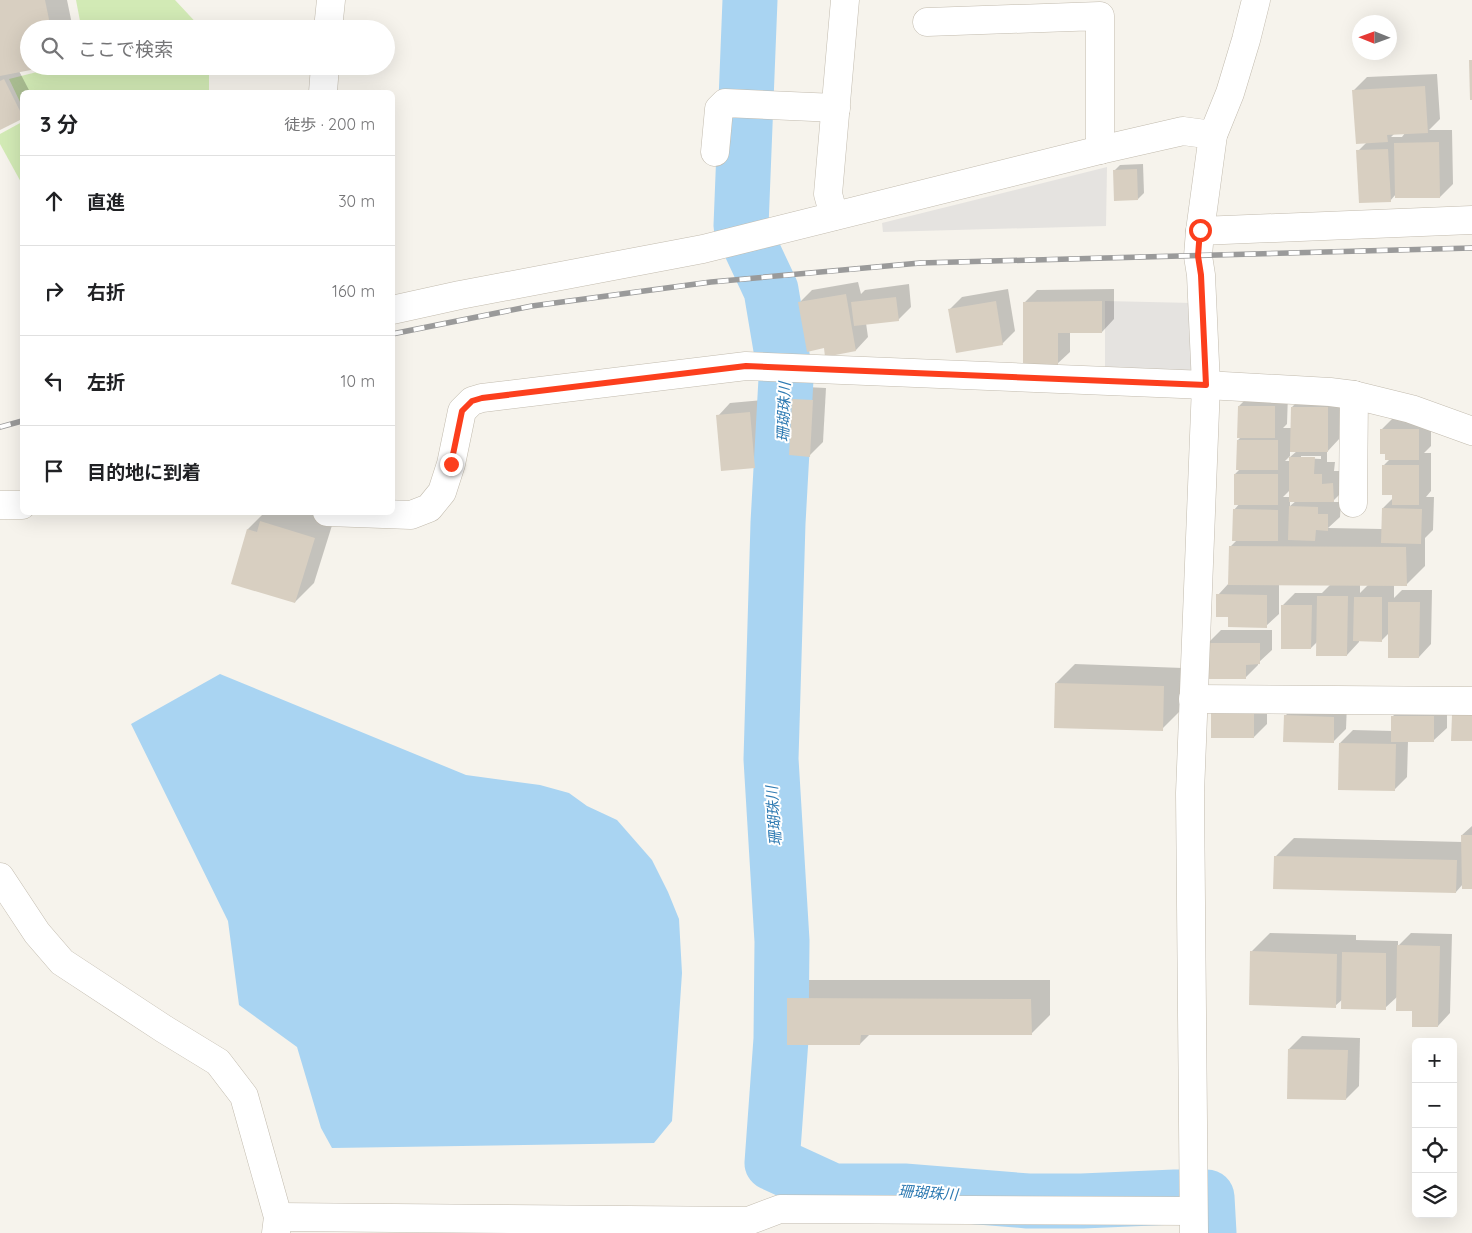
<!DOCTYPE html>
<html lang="ja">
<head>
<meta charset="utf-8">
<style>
	body { margin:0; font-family:Quicksand,"Noto Sans JP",sans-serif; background:#f6f6f6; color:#202124 }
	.controls { position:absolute; right:15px; bottom:15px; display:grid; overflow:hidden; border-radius:8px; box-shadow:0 5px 20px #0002 }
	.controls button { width:45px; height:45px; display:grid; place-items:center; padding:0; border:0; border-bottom:1px solid #e0e0e0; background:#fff; color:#202124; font:25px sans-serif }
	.compass { position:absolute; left:1352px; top:15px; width:45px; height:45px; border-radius:50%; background:#fff; box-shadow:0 5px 20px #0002; rotate:271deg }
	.stop { position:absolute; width:15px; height:15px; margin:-11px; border:4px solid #fc3f1d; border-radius:50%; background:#fff }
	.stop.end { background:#fc3f1d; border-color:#fff; box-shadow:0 1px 5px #0008 }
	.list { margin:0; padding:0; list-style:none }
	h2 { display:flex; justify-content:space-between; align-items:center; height:65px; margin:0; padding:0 20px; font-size:21px }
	h2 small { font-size:16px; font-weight:400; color:#757577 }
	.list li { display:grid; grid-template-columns:32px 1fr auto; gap:15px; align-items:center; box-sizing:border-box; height:90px; padding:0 20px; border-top:1px solid #e0e0e0 }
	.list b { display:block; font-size:19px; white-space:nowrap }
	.list em { font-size:16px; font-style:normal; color:#757577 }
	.icon { flex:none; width:28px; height:28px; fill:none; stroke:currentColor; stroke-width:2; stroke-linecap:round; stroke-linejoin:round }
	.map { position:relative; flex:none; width:1472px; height:1233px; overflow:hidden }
	.search { position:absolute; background:#fff; box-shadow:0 5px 20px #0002; left:20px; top:20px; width:375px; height:55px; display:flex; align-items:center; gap:12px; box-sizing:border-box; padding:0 18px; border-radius:28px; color:#757577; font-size:19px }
	.panel { position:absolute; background:#fff; box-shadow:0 5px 20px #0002; left:20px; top:90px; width:375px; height:425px; border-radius:8px }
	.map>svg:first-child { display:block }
	.green { fill:#d2eab5 }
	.parking { fill:#e5e3e0 }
	.water { fill:#a9d4f2 }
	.shadow { fill:#0003; fill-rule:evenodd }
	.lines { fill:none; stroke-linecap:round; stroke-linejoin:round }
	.river { stroke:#a9d4f2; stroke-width:55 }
	.building { fill:#d8cfc1 }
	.minor-casing { stroke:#c2bbae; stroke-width:29 }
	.minor { stroke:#fff; stroke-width:28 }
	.rail-casing { stroke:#9a9a9a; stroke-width:5.5 }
	.rail { stroke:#fff; stroke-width:4; stroke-dasharray:11; stroke-linecap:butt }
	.route { stroke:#fc3f1d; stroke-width:6 }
	.labels { text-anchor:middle; stroke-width:4; stroke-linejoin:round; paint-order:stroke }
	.water-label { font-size:15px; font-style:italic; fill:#2e7ab2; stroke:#fff }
</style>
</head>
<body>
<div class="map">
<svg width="1472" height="1233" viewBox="0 0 1472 1233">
	<rect width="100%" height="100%" fill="#f6f3ec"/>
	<g class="green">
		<path d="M76,0H175L202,29H77L80,21Z"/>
		<path d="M61,66H209V92H22V106L9,79Z"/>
		<path d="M22,122V184L0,144V134Z"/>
	</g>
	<g class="parking">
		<path d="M1107,167L1106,226L883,232L882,223Z"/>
		<path d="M1105,301L1193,303L1192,373H1105Z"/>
	</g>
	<path class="water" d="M220,674L466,775L540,785L569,793L587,806L617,820L652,860L668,892L679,919L682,973L672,1121L654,1143L332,1148L321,1128L297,1047L239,1005L228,921L131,724Z"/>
	<g class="shadow">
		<path d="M0,0H67L73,29H29V66H44L19,71L30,92H22V118L0,129Z"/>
		<path d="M1437,74L1440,119L1429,130H1452L1453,184L1440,197L1396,194L1390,201L1358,151L1367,142L1354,90L1367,77ZM1405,133L1402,137H1391L1394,134Z"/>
		<path d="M1143,164L1144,193L1138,199L1114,171L1120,165Z"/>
		<path d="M858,282L861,294L865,290L909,284L911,307L898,320L866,323L868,337L856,350L825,347L799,303L812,290Z"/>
		<path d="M1008,289L1015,331L1002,344L949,310L962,297Z"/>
		<path d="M1114,289V319L1102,332H1070V352L1057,364L1024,303L1037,290Z"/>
		<path d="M806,387L826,388L823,442L810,455L793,400Z"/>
		<path d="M1252,393L1288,394L1287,424L1283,428H1292V407L1305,394L1340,395V438L1327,452V462H1335L1334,471H1346V488L1332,502H1341L1340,517L1328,528L1382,529L1383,508L1393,498L1384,465L1390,459L1381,430L1394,417H1431V446L1424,453H1431V491L1426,497H1434L1433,530L1425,538V566L1406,585H1394V598L1402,590H1432L1431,644L1419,657L1389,633L1381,641L1359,640V642L1347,655L1318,641L1311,648L1282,606L1295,593H1322L1330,585H1279V614L1266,626L1229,616L1218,595L1229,583L1230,547L1237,540L1234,510L1240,503L1235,474L1240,469L1238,440L1242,436L1239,406ZM1290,451H1297L1290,457V461H1285L1290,456ZM1301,456H1321V459L1301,458ZM1290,490V497H1283ZM1290,501H1296L1290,506ZM1360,585H1368L1360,593Z"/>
		<path d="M763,400L767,454L754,467L718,416L730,403Z"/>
		<path d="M265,512H312L334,519L314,583L295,602L232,583L248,529Z"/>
		<path d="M1221,630H1272V650L1258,663V665L1245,678L1208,643Z"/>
		<path d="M1075,664L1183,668L1181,710L1162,729L1056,683Z"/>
		<path d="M1225,700H1267V724L1254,737Z"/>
		<path d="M1298,703L1347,704L1346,729L1333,742L1285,716Z"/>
		<path d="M1405,704H1447V728L1434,740L1408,741L1407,777L1394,790L1340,743L1353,730L1393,731L1392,717Z"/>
		<path d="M1472,826V888L1463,884L1456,892L1275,857L1294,838L1463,842L1462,835Z"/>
		<path d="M1270,933L1356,935V940L1398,941V946L1411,933L1452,934L1450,1013L1438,1026L1413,1010L1398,996L1385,1008L1343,999L1335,1006L1251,952Z"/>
		<path d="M808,980H1050V1015L1031,1034L871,1033L860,1044L788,999Z"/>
		<path d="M1302,1036L1360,1038L1359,1086L1346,1099L1289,1049Z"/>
	</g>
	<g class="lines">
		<path class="river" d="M750,0L741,226L771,290L786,379L778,523L771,759L782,941L781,1039L772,1163L833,1191H904L1028,1201H1082L1175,1197H1207L1209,1233"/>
	</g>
	<g class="building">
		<path d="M0,0H45L51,29H29V66L46,67L0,76Z"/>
		<path d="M1469,60H1472V100H1470Z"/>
		<path d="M4,79L22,115V119L0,130V81Z"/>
		<path d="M1425,86L1428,133L1387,135L1388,142L1356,144L1352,90Z"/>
		<path d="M1439,142L1440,198H1395L1394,143Z"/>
		<path d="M1388,149L1391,202L1359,203L1356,150Z"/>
		<path d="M1137,169L1138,200L1114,201L1113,170Z"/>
		<path d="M846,294L856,351L825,357L824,348L807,352L798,302Z"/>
		<path d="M896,297L899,321L854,326L851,302Z"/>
		<path d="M996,301L1003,345L956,353L948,309Z"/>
		<path d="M1102,301V333H1058V366H1023V302Z"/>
		<path d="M792,399L813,400L810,457L789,455Z"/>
		<path d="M1238,406H1275V438H1237Z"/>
		<path d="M1291,407H1328V452H1290Z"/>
		<path d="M750,412L755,468L721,471L716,415Z"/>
		<path d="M1380,429H1419V460H1385V454H1380Z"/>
		<path d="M1237,440H1278V470H1236Z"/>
		<path d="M1289,457H1315L1314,474H1322V484L1333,483L1334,502H1289Z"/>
		<path d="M1382,465H1419V505H1392V495H1382Z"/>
		<rect x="1234" y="474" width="44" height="31"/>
		<path d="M1289,506L1318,507V514H1328V531L1316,530L1315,541L1288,540Z"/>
		<path d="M1382,508L1422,509L1421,544L1381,543Z"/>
		<path d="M1233,509L1278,510V541H1232Z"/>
		<path d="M260,521L315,538L295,603L231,584L247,529L257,532Z"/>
		<path d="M1229,546L1406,547L1407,586L1228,585Z"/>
		<path d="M1216,594L1267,595V628L1228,627V617H1216Z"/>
		<path d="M1317,596H1348L1347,656H1316Z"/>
		<path d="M1354,597H1382V642L1353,641Z"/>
		<path d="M1388,602H1420L1419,658H1388Z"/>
		<path d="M1281,605H1312L1311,649H1281Z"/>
		<path d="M1207,643H1260V664L1246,665V679H1207Z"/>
		<path d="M1055,683L1164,686L1163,731L1054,728Z"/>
		<rect x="1211" y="712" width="43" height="26"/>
		<path d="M1284,715L1334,717V743L1283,742Z"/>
		<path d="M1452,715H1472V741H1451Z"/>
		<rect x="1391" y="716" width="43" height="26"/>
		<path d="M1339,743L1396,744L1395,791L1338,790Z"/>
		<path d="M1461,835H1472V889H1462Z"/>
		<path d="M1274,856L1457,860L1456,893L1273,889Z"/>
		<path d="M1397,945L1440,946L1438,1027H1412V1011H1396Z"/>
		<path d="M1250,951L1337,954L1336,1008L1249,1005Z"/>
		<path d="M1342,952L1386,953V1010L1341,1009Z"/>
		<path d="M787,998L1031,999L1032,1035H861L860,1045H787Z"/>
		<path d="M1288,1049L1348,1050L1346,1100L1287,1099Z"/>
	</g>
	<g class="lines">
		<g class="minor-casing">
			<g id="minor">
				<path d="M927,22L1100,16V150"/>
				<path d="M328,29L331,0"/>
				<path d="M323,92L325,66"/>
				<path d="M715,152L719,109L725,103L836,108"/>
				<path d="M834,216L828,194L845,0"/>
				<path d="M1200,231L1472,220"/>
				<path d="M392,310L460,295L703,249L1100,150L1183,131L1213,135"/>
				<path d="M1353,503L1354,395"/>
				<path d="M0,505H22"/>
				<path d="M327,512L411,515L429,508L442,492L451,464L462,411L472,401L482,398L746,366L1206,385L1330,392L1354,395L1411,409L1472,431"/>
				<path d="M1193,699L1472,701"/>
				<path d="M0,877L37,933L62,962L164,1029L218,1062L244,1096L278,1217L276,1233"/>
				<path d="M278,1217L748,1221L780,1209L1193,1211"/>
				<path d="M1194,1233L1190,793L1206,385L1201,275L1198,256L1200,231L1213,135L1230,93L1246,40L1256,0"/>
			</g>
		</g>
		<use href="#minor" class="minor"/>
		<g class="rail-casing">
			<g id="rail">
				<path d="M392,334L532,306L711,282L920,263L1472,248"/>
				<path d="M0,427L22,421"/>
			</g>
		</g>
		<use href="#rail" class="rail"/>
	</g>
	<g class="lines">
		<path class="route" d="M451,464L462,411L472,401L482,398L746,366L1206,385L1201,275L1198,256L1200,230"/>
	</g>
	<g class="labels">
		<g class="water-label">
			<text transform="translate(784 412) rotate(-88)" y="5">珊瑚珠川</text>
			<text transform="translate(774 816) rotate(-94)" y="5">珊瑚珠川</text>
			<text transform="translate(928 1193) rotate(4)" y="5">珊瑚珠川</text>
		</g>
	</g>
</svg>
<div class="controls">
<button>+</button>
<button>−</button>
<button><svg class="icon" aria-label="locate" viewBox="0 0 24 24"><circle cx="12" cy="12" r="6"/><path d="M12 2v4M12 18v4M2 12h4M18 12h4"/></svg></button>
<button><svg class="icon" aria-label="layers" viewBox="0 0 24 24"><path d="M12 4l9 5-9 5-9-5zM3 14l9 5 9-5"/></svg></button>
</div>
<svg class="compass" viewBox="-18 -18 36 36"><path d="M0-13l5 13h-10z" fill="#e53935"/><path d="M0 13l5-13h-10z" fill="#757577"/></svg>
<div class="stop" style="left:1200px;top:230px"></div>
<div class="stop end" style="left:451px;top:464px"></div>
<div class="search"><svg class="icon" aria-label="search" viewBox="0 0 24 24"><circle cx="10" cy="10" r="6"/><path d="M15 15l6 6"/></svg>ここで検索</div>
<section class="panel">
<h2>3 分<small>徒歩 · 200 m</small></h2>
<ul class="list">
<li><svg class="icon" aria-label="ahead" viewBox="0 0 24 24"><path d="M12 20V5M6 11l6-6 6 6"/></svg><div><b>直進</b></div><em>30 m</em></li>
<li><svg class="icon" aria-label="right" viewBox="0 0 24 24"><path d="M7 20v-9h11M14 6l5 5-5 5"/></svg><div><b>右折</b></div><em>160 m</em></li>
<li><svg class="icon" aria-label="left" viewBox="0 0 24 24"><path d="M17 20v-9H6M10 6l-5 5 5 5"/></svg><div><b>左折</b></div><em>10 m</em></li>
<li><svg class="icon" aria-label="arrive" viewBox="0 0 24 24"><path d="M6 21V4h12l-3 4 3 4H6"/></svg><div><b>目的地に到着</b></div></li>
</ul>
</section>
</div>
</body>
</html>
